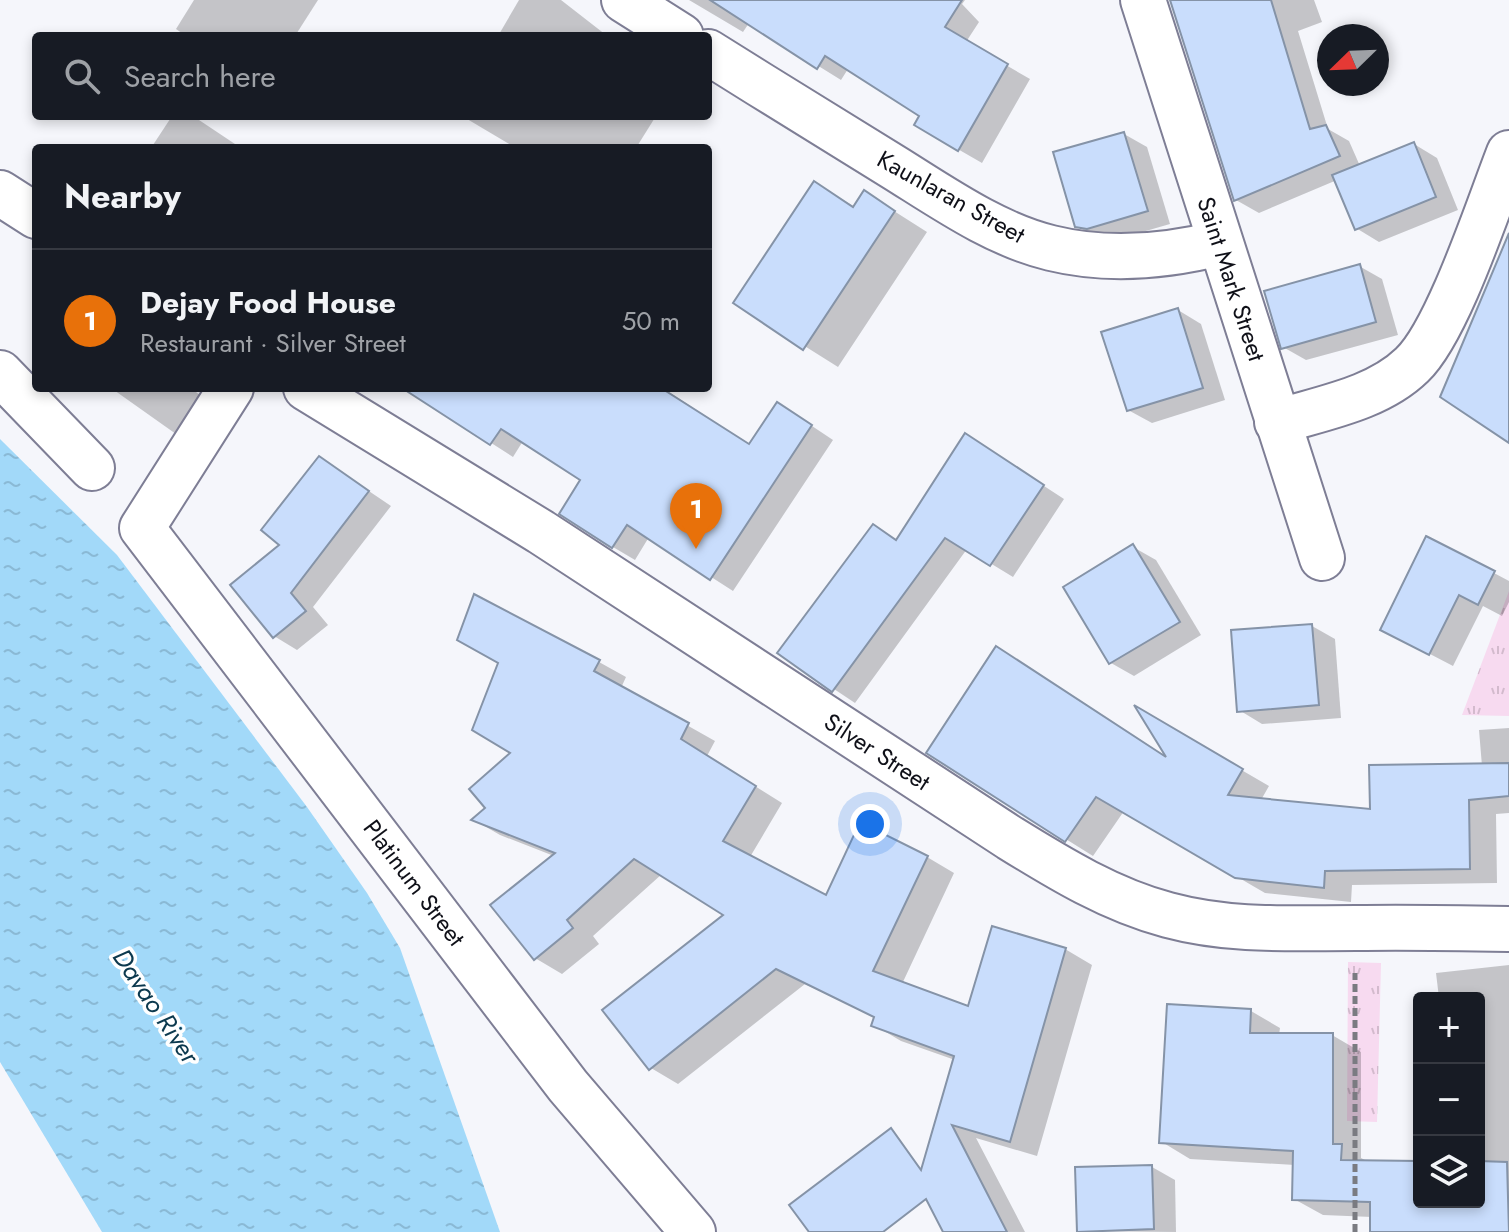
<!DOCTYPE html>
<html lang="en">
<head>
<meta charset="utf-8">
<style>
	body { margin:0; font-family:Jost,sans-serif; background:#242831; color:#f1f3f6 }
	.controls { position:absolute; right:24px; bottom:24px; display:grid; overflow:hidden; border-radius:8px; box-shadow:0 4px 12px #0003 }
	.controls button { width:72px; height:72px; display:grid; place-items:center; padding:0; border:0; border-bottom:2px solid #363941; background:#171b24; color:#f1f3f6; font:40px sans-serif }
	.compass { position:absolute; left:1317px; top:24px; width:72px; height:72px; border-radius:50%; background:#171b24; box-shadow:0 4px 12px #0003; rotate:247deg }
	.you { position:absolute; left:870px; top:824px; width:28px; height:28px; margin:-20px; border:6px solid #fff; border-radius:50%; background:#1a73e8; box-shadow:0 0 0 12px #1a73e833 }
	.badge { display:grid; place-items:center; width:52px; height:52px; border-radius:50%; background:#b45309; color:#fff; font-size:26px; font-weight:700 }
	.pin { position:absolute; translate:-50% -66px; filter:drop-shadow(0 2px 4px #0008) }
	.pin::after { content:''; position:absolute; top:42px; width:28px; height:24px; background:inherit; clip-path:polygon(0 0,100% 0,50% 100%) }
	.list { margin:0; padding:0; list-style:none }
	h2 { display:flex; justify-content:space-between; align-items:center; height:104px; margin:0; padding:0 32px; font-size:34px }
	h2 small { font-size:26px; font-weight:400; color:#9ea1a6 }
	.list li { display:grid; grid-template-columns:52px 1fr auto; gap:24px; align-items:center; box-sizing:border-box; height:144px; padding:0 32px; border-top:2px solid #363941 }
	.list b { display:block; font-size:30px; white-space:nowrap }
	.list p { margin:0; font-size:26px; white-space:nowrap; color:#9ea1a6 }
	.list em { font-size:26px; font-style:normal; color:#9ea1a6 }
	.icon { flex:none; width:44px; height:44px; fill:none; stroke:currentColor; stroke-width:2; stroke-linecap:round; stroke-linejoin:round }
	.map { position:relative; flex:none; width:1509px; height:1232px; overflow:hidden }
	.search { position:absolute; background:#171b24; box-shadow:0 4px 12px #0003; left:32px; top:32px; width:680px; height:88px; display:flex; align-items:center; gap:20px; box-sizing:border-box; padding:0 28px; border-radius:8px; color:#9ea1a6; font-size:30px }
	.panel { position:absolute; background:#171b24; box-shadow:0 4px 12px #0003; left:32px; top:144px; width:680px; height:248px; border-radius:8px }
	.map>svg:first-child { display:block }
	.grass { fill:url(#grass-tufts) }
	.water { fill:url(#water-ripples) }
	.shadow { fill:#0003 }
	.building { fill:#c9ddfc; stroke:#8593a7; stroke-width:2 }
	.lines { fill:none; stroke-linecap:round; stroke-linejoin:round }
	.minor-casing { stroke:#7e7e95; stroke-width:48 }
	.path { stroke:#7a7b81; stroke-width:5; stroke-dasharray:8 4; stroke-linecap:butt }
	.minor { stroke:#fff; stroke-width:44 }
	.labels { text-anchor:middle; stroke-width:7; stroke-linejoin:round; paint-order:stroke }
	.street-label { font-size:24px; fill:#0f1018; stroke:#fff }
	.water-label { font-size:26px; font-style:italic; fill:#0c394e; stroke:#fff }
</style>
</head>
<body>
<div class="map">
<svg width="1509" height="1232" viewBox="0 0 1509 1232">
	<defs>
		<pattern id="grass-tufts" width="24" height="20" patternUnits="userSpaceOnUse" patternTransform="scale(2)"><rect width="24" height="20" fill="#f7daf0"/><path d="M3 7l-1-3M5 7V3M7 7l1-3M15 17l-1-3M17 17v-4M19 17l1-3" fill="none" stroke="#d3bacd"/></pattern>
		<pattern id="water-ripples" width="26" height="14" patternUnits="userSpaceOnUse" patternTransform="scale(2)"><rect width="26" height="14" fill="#a2d9f9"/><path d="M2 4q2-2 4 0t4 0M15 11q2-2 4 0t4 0" fill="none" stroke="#8ab9d5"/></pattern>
	</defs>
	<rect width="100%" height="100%" fill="#f5f6fb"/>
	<g class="grass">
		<path d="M1509,591V716L1462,715Z"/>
		<path d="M1348,962L1381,963L1377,1122L1347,1121Z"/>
	</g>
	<path class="water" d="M0,439L117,555L307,807L367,893L400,948L500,1232H102L0,1062Z"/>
	<g class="shadow">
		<path d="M194,0H318L295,36H186L176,29Z"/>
		<path d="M519,0H561L606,35L498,36Z"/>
		<path d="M689,0H965L962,4L979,22L966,42L1030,79L982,163L916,125L921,116L848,69L841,80L749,23L743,32Z"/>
		<path d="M1171,0H1314L1322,22L1298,31L1328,129L1349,141L1360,166L1414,144L1437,158L1458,210L1379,242L1356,228L1337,180L1259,213L1236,200Z"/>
		<path d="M172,116H193L241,148H151Z"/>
		<path d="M462,116H656L636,148H516Z"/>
		<path d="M1124,134L1147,147L1170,224L1111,241L1100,240L1077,226Z"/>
		<path d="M815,183L855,207L864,192L927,232L838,367L736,303Z"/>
		<path d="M1359,266L1382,279L1398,335L1306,360L1283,347Z"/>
		<path d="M1178,310L1201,324L1225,400L1152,423L1128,410Z"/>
		<path d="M111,388H191L210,403L183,439Z"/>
		<path d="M413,388H663L751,446L800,418L833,440L733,591L649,537L635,560L613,547L562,513L582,479L523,441L513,457L421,398Z"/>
		<path d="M987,449L1064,499L1013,577L967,549L855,703L780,653Z"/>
		<path d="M320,458L391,506L313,607L328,625L297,650L274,636L283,545Z"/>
		<path d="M1133,547L1156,560L1201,635L1134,676L1111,663L1066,588Z"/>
		<path d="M1494,573L1509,581V602L1502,616L1483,606L1453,666L1382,629Z"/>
		<path d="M1312,626L1335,639L1341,718L1262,724L1239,710Z"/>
		<path d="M599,662L626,677L621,688L715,741L707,756L782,803L750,857L827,897L927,857L954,873L902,984L970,1009L1065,949L1092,965L1037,1156L976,1138L1025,1232H945L955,1060L901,1041L874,1025L876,1018L805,984L678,1084L651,1068L726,915L662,874L593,936L599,944L562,974L535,958L554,856L500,835L474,820L487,809L513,753Z"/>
		<path d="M1140,711L1269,786L1261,800L1372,811L1482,766L1479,730L1509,728V813L1496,814L1497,883L1352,885L1351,902L1265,893L1124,811L1093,856L928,753L1170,760Z"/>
		<path d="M1509,965V1232H1372V1217L1323,1215L1294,1199L1295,1165L1190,1159L1162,1142L1251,1011L1280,1028L1279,1035H1332L1361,1052V1158L1369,1162L1419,1163V1202H1479V998H1439L1436,973Z"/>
		<path d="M1152,1167L1175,1180L1176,1232L1079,1231Z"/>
	</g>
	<g class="building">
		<path d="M710,0H962L945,27L1008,64L958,151L914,125L919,116L825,56L817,69Z"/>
		<path d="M1170,0H1271L1310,129L1326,125L1340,156L1234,201Z"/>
		<path d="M1124,132L1148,211L1087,229L1075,227L1053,152Z"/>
		<path d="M1414,142L1436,197L1355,230L1332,175Z"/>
		<path d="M814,181L853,207L864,190L895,211L803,350L733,303Z"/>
		<path d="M1509,233V443L1440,397Z"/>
		<path d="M1360,264L1376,322L1281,349L1264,291Z"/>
		<path d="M1178,308L1203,388L1127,411L1101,332Z"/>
		<path d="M402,388H661L749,444L777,402L812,425L710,580L627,525L612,548L559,514L580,480L501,429L490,445Z"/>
		<path d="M965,433L1044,485L990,566L945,538L832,692L777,653L873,524L896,540Z"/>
		<path d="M319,456L369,491L291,593L306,611L273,638L230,585L279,545L261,530Z"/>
		<path d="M1426,536L1495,571L1478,605L1459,595L1429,655L1380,630Z"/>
		<path d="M1133,544L1180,622L1109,664L1063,587Z"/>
		<path d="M474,594L600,660L594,671L689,723L681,739L756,786L723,841L826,895L860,822L928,856L873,971L968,1006L992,926L1066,948L1010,1142L952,1125L1007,1232H943L926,1199L883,1232H809L789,1205L891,1128L921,1170L954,1056L871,1026L874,1017L776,969L649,1070L602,1010L723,915L634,859L567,920L573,928L534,960L490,905L555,853L471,820L485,808L469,789L510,753L472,730L498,663L457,640Z"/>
		<path d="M1312,624L1319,705L1237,712L1231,630Z"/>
		<path d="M996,646L1166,757L1134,705L1243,769L1228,795L1370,809L1369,765L1509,763V796L1469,800L1470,869L1325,871L1324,888L1235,878L1096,797L1065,842L926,753Z"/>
		<path d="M1167,1004L1251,1009L1250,1033H1333V1144H1342L1341,1160L1419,1161V1202H1479V1161L1507,1162L1509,1232H1370V1202L1292,1200L1293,1151L1159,1143Z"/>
		<path d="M1152,1165L1154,1229L1077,1232L1075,1167Z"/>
	</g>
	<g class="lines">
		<g class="minor-casing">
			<g id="minor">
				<path d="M624,0L681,36"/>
				<path d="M1143,0L1322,558"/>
				<path d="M708,52C770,91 832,129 895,168C943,198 996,235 1051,248C1108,262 1164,257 1220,243"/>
				<path d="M0,193L36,216"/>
				<path d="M0,373L92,468"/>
				<path d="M231,388L142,528L568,1086L693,1232"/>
				<path d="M306,388L541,532L1010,838C1060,869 1111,900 1168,915C1231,932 1292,928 1356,928C1407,927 1458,928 1509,929"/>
				<path d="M1277,422C1322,408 1377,399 1412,365C1448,331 1489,204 1509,153"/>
			</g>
		</g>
		<path class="path" d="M1355,1232V973"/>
		<use href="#minor" class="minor"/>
	</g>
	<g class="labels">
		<g class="street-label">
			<text transform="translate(951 197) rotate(29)" y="8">Kaunlaran Street</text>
			<text transform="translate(1231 279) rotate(72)" y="8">Saint Mark Street</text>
			<text transform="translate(877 752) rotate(33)" y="8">Silver Street</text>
			<text transform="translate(414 883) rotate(53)" y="8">Platinum Street</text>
		</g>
		<g class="water-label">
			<text transform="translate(156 1006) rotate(56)" y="9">Davao River</text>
		</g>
	</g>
</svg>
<div class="controls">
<button>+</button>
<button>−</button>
<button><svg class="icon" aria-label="layers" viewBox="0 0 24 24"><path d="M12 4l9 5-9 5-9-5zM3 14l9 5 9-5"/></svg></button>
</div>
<svg class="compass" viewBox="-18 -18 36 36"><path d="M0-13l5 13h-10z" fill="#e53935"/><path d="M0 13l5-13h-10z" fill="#9ea1a6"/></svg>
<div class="you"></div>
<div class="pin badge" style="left:696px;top:549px;background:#e8710a">1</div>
<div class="search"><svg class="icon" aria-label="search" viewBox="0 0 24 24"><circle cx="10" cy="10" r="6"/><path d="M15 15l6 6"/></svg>Search here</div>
<section class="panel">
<h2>Nearby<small></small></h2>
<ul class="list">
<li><span class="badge" style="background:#e8710a">1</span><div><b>Dejay Food House</b><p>Restaurant · Silver Street</p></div><em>50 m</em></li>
</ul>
</section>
</div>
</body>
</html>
